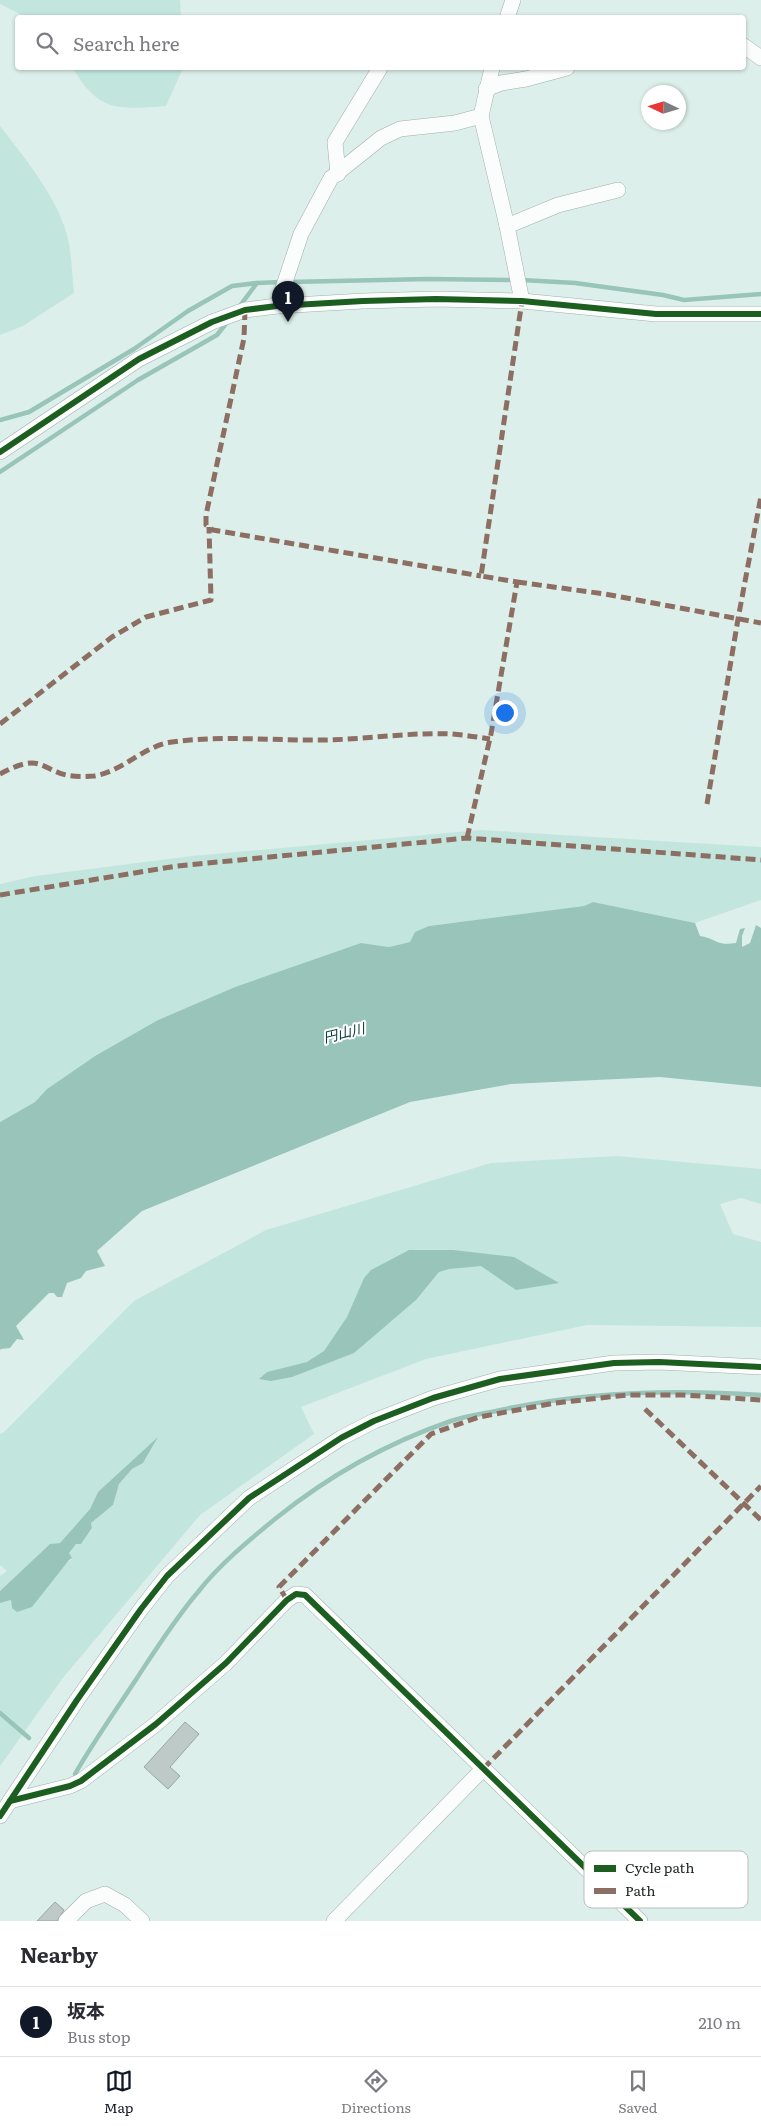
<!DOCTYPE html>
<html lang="en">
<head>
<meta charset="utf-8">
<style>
	body { margin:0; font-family:Literata,"Noto Sans JP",serif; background:#f7f7f7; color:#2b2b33 }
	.compass { position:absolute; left:641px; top:85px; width:45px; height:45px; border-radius:50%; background:#fff; box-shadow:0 1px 4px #0004; rotate:274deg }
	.you { position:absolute; left:504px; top:712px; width:18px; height:18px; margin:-12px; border:4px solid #fff; border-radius:50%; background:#1a73e8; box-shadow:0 0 0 8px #1a73e833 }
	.badge { display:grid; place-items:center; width:32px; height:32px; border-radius:50%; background:#111827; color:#fff; font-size:16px; font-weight:700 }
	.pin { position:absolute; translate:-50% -41px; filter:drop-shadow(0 1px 2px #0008) }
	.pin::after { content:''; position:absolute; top:26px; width:18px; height:15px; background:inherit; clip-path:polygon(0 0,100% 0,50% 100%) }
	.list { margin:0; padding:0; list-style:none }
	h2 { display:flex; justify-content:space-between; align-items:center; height:65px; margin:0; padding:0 20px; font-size:21px }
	h2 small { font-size:16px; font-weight:400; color:#7c7c81 }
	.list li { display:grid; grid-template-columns:32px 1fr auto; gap:15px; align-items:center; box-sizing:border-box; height:70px; padding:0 20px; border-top:1px solid #e1e1e2 }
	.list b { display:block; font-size:19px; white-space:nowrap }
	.list p { margin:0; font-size:16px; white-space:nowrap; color:#7c7c81 }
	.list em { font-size:16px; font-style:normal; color:#7c7c81 }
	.icon { flex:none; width:28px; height:28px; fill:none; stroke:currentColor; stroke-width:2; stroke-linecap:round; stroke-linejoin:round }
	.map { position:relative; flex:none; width:761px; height:1921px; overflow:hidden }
	.search { position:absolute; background:#fff; box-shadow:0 1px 4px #0004; left:15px; right:15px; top:15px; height:55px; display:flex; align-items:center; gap:12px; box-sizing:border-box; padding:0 18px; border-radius:5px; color:#7c7c81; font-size:19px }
	.sheet { height:135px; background:#fff }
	nav { display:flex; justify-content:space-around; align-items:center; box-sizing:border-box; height:70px; border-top:1px solid #e1e1e2; background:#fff; font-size:14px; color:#7c7c81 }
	nav a { display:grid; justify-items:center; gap:2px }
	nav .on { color:#111827 }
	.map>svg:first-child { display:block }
	.green { fill:#c2e6dd }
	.water { fill:#99c4ba }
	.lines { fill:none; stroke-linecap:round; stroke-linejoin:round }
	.stream { stroke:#99c4ba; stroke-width:4.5 }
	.building { fill:#bdcac7; stroke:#99a6a2 }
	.minor-casing { stroke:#a1afab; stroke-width:16 }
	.minor { stroke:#fafdfc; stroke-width:15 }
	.quiet { stroke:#8d6e63; stroke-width:5; stroke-dasharray:10 5; stroke-linecap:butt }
	.cycleway-casing { stroke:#fff; stroke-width:9 }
	.cycleway { stroke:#1b5e20; stroke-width:6 }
	.labels { text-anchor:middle; stroke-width:4; stroke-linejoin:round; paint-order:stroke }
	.water-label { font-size:14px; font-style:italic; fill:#053a31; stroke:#fff }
	.key { fill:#fff; stroke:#bbbebd; stroke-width:1 }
	.key-label { font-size:14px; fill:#1b2724 }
</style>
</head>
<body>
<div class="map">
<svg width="761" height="1921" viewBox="0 0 761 1921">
	<rect width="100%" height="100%" fill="#ddefea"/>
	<g class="green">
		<path d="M0,0H180L181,17H26L0,4Z"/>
		<path d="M73,68H183L166,106C119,110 98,112 73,68Z"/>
		<path d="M0,126C24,157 57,197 67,235C72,254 72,275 74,293L23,326L0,335Z"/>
		<path d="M480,830L761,847V900L695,923L593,902L584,906L429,926L410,942L389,947L361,943L235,987L158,1020L95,1056L47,1089L35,1102L0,1122V884L35,876L192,856Z"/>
		<path d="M617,1156L761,1169V1204L741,1198L720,1204L733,1234L761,1242V1327L587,1325L426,1359L301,1407L314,1434L200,1515L62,1679L0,1766V1603L11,1600L72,1559L69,1553L76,1544L81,1543L92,1529L91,1523L113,1505L119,1484L132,1469L143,1463L157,1439L98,1492L90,1509L60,1543L50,1544L0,1591V1576L7,1571L0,1565V1434L3,1433L134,1301L266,1230L491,1163Z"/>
	</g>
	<g class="water">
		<path d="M593,902L695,923L700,936C718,939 715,946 736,943L740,929L745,928L742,936V947L750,943L756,925L761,928V1087L660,1077L511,1084L410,1102L142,1211L97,1251L105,1266L86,1271L81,1278L67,1283L62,1297H57L54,1293H49L16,1326L24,1340L17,1339L10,1348L1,1349L0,1350V1122L35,1102L47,1089L95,1056L158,1020L235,987L361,943L389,947L410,942L415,932L429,926L584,906Z"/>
		<path d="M409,1250H453L514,1257L559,1283L516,1290L481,1266L449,1269L439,1272L416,1300L354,1353L292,1377L271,1381L259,1379L267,1372L307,1362L324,1351L347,1317L364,1278L371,1270Z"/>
		<path d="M158,1437L143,1463L132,1469L119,1484L113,1505L91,1523L92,1528L81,1544H76L69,1553L72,1558L69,1560L32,1607L17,1612L12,1608L11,1600L0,1603V1591L50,1544L60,1543L90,1509L98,1492Z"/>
	</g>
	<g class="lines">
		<g class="stream">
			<path d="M522,280L575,283L663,295L684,300L761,294"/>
			<path d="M289,282L428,279L514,280"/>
			<path d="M239,307L257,283L281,282"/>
			<path d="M0,420L29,412L134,349L188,311L232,286L257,283"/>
			<path d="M0,472L138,380L217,335L228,321"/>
			<path d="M0,1713L29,1738"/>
			<path d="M75,1774C94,1741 116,1710 137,1678C156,1649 175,1619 198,1592C219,1565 248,1541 275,1519C327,1477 387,1443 451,1421C465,1416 481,1414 496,1411C584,1391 672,1389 761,1395"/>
		</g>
	</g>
	<g class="building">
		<path d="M185,1722L199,1734L170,1767L180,1776L168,1789L144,1767Z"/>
		<path d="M55,1902L64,1910L57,1921H37Z"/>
	</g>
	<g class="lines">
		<g class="minor-casing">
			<g id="minor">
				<path d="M507,18L513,0"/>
				<path d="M744,46L761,58"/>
				<path d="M492,68L481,116L507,226L522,301"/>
				<path d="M486,89L501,83L526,79L567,68"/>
				<path d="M338,174L335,142L380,68"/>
				<path d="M507,226L558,205L618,190"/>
				<path d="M277,306L301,234L331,178L381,138L400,129L455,123L481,116"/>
				<path d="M0,452L139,359L212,322L245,310L277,306L363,301L436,299L522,301L656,314H761"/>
				<path d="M10,1801L70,1786L81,1781L156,1724L226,1663L287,1600L296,1594L305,1595L640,1921"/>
				<path d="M0,1816L77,1700L141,1609L167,1576L249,1498L341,1438L374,1421L433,1398L500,1379L614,1363L659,1362L761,1367"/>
				<path d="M66,1921L86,1901L105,1894L125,1905L142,1921"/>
				<path d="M334,1921L483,1769"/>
			</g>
		</g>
		<use href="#minor" class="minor"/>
		<g class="quiet">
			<path d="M245,310L244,338L206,515V525L213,530L481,576"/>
			<path d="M517,582L605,594L761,623"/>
			<path d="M0,724L112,637L146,617L211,600L209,527"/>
			<path d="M0,774C10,769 21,763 32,763C41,763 49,769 57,772C67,777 83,777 94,776C124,771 143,746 172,742C224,735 276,741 327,740C369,739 411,732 452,734C465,735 477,737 490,739"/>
			<path d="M707,804L738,619L761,496"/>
			<path d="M467,838L491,734L517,582L481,576L522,301"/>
			<path d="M0,895L177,866L467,838L761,860"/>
			<path d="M645,1409L761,1520"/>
			<path d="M287,1600L279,1587L431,1434L479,1417L555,1403L627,1395H683L761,1400"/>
			<path d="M483,1769L761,1486"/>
		</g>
		<g class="cycleway-casing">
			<g id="cycleway">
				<path d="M0,452L139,359L212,322L245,310L277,306L363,301L436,299L522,301L656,314H761"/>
				<path d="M10,1801L70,1786L81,1781L156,1724L226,1663L287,1600L296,1594L305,1595L640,1921"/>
				<path d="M0,1816L77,1700L141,1609L167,1576L249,1498L341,1438L374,1421L433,1398L500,1379L614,1363L659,1362L761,1367"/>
			</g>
		</g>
		<use href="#cycleway" class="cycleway"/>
	</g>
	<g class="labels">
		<g class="water-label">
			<text transform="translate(344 1033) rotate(-14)" y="5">円山川</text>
		</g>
	</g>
	<rect x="584" y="1851" width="164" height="57" rx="8" class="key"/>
	<rect x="594" y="1865" width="22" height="7" fill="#1b5e20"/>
	<rect x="594" y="1888" width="22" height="6" fill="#8d6e63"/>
	<g class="key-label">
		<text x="625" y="1873">Cycle path</text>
		<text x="625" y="1896">Path</text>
	</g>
</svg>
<svg class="compass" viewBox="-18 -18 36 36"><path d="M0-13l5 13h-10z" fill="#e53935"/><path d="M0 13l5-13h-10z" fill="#7c7c81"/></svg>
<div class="you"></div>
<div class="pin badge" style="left:288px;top:322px">1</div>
<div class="search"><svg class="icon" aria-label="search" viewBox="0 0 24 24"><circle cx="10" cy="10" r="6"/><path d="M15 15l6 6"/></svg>Search here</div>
</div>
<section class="sheet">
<h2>Nearby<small></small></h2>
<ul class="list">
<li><span class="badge">1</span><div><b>坂本</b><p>Bus stop</p></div><em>210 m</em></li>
</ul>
</section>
<nav>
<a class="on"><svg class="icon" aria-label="map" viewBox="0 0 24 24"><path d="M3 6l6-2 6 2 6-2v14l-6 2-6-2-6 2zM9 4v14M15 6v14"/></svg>Map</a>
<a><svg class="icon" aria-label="directions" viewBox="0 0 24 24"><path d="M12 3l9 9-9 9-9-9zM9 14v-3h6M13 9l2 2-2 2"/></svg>Directions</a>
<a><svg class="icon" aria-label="saved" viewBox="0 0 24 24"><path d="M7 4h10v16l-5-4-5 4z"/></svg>Saved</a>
</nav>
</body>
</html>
